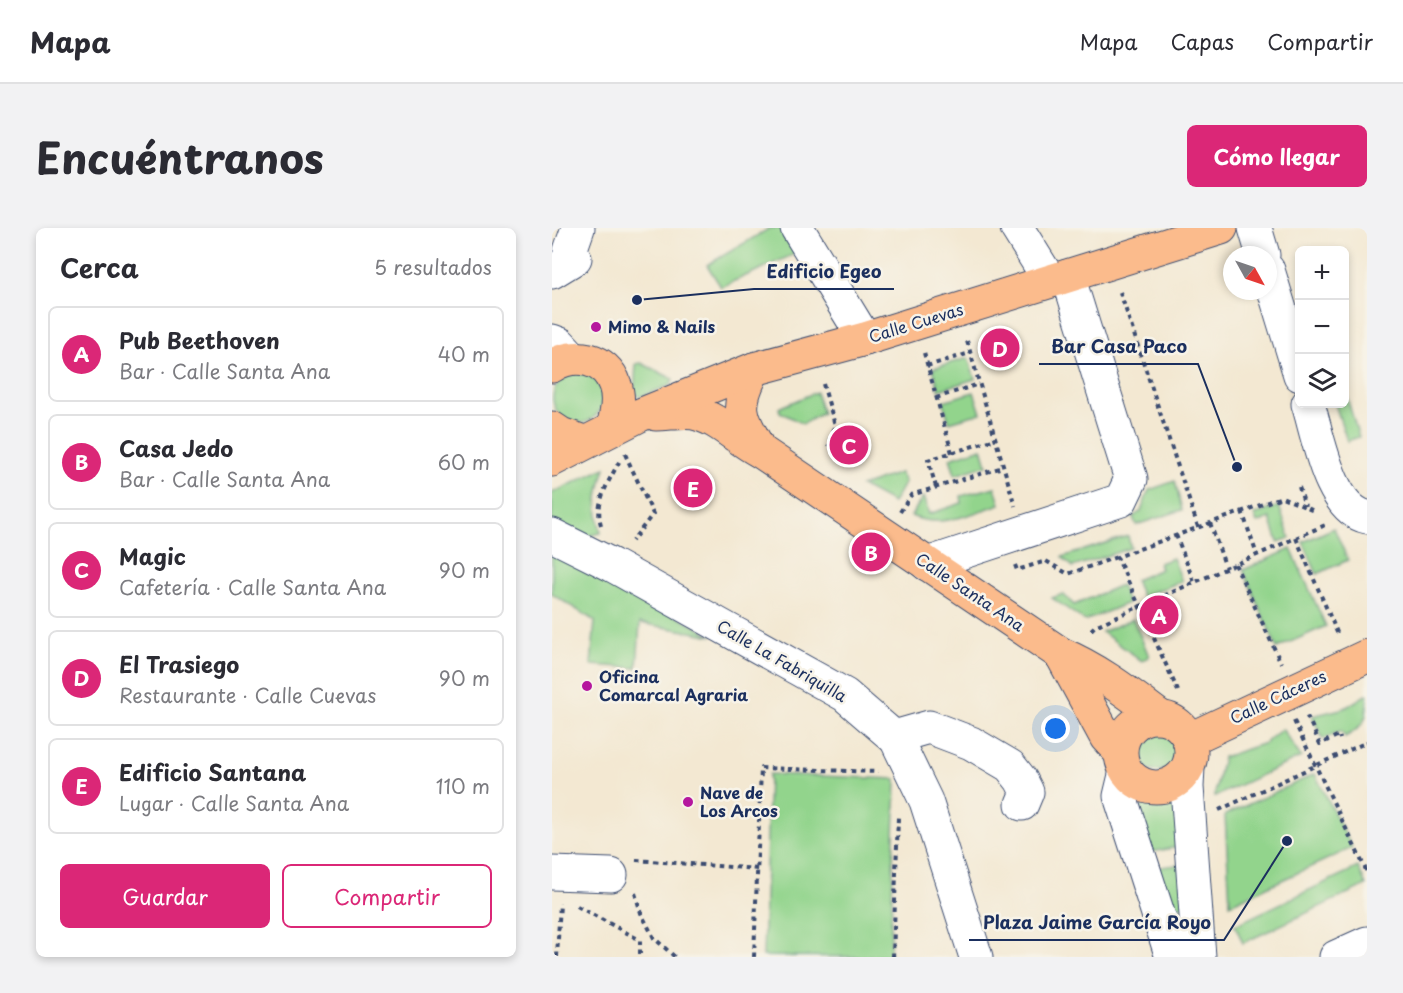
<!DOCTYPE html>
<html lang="es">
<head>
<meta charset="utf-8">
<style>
	body { margin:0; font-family:"Playpen Sans",sans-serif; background:#f2f2f3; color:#2b2b33 }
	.controls { position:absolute; right:18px; top:18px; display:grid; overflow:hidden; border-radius:9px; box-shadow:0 3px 9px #0003 }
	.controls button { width:54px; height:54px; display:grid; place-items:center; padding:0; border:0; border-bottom:2px solid #e1e1e2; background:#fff; color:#2b2b33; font:30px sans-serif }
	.compass { position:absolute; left:671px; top:18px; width:54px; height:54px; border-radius:50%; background:#fff; box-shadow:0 3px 9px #0003; rotate:130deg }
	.you { position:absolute; left:504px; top:501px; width:21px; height:21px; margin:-15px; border:4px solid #fff; border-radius:50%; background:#1a73e8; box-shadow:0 0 0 9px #1a73e833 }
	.badge { display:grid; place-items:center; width:39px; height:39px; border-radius:50%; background:#db2777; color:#fff; font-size:20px; font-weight:700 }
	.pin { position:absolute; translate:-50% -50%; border:3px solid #fff; box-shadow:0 2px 6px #0006 }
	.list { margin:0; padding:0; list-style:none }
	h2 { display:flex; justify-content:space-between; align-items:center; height:78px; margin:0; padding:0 24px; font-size:26px }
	h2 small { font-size:20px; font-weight:400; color:#7c7c81 }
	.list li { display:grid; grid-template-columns:39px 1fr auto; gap:18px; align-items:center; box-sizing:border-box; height:96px; margin:0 12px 12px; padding:0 12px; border:2px solid #e1e1e2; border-radius:9px }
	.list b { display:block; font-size:22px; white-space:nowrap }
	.list p { margin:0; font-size:20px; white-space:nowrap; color:#7c7c81 }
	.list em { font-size:20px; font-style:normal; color:#7c7c81 }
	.actions { display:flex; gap:12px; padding:18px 24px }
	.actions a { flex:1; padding:14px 0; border:2px solid #db2777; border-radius:9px; text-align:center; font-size:21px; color:#db2777 }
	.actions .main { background:#db2777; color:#fff }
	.icon { flex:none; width:33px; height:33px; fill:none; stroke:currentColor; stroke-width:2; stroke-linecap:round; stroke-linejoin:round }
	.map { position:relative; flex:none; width:815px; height:729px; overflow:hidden; border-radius:9px }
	header { display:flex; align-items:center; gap:36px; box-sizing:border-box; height:84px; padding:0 30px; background:#fff; border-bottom:2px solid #e1e1e2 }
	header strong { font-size:28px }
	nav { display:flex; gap:33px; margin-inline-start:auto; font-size:21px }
	.intro { display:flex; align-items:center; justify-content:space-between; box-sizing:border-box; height:144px; padding:0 36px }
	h1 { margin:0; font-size:42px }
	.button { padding:15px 27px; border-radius:9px; background:#db2777; color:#fff; font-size:21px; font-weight:700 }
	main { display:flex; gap:36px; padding:0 36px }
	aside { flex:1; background:#fff; border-radius:9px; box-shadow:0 3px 9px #0003 }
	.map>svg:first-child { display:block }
	.green { fill:#92d48c; stroke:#568275; stroke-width:1.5 }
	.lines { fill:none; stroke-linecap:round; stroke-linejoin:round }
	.minor-casing { stroke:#3b4b6f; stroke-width:35 }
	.major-casing { stroke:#3b4b6f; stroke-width:35 }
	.path { stroke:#3b4b6f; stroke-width:4; stroke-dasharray:4.5 4.5; stroke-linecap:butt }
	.minor { stroke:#fff; stroke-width:33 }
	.major { stroke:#fbbb8c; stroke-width:33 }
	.poi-dot { fill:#b5179e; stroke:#f7f3e8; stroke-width:2 }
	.labels { text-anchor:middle; stroke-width:5; stroke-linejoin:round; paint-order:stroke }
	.street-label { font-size:16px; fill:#1b2f5e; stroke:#f7f3e8 }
	.poi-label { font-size:16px; font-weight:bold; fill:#1b2f5e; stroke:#f7f3e8; text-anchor:start }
	.leader { fill:none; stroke:#1b2f5e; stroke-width:2 }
	.callout-dot { fill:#1b2f5e; stroke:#f7f3e8; stroke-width:2 }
	.callout-label { font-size:18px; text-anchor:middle; font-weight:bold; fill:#1b2f5e; stroke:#f7f3e8; stroke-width:5; stroke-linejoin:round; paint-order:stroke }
</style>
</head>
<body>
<header>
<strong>Mapa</strong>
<nav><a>Mapa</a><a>Capas</a><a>Compartir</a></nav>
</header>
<div class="intro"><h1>Encuéntranos</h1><a class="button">Cómo llegar</a></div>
<main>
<aside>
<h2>Cerca<small>5 resultados</small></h2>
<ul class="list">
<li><span class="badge">A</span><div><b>Pub Beethoven</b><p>Bar · Calle Santa Ana</p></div><em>40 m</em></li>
<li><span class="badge">B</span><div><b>Casa Jedo</b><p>Bar · Calle Santa Ana</p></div><em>60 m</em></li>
<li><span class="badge">C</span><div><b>Magic</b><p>Cafetería · Calle Santa Ana</p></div><em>90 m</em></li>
<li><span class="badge">D</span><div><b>El Trasiego</b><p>Restaurante · Calle Cuevas</p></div><em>90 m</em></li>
<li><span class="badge">E</span><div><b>Edificio Santana</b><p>Lugar · Calle Santa Ana</p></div><em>110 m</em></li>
</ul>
<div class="actions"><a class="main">Guardar</a><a>Compartir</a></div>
</aside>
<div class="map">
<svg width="815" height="729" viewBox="0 0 815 729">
	<rect width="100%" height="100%" fill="#f7f3e8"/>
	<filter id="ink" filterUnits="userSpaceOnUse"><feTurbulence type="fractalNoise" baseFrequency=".0167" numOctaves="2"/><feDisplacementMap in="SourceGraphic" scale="12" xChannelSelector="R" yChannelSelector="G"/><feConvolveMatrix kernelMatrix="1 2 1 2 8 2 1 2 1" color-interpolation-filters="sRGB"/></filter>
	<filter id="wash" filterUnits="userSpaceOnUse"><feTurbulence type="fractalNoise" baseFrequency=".008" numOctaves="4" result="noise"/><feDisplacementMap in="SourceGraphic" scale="24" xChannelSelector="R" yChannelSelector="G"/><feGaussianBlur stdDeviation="1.35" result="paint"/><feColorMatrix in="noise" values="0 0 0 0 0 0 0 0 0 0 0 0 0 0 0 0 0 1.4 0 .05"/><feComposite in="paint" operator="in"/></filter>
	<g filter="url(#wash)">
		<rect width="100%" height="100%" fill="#f3e8d2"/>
		<g class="green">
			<path d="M218,0H230L245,25L169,59L155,37Z"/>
			<path d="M416,130L423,151L387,162L381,140Z"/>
			<path d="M89,135L121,151L119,157L87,169L82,164L84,136Z"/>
			<circle cx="26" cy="170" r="25"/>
			<path d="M793,163L807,209L795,213L783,176H792Z"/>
			<path d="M264,164L270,185L251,196L228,184L227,180L231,178Z"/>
			<path d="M422,164L429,185L397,194L391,173Z"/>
			<path d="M430,220L435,237L403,247L398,230Z"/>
			<path d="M53,240C46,263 42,281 49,305L31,309L0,293V265Z"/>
			<path d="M348,245L353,254L341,275L309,258Z"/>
			<path d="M623,253L630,282L584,297L581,289L589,283L597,262Z"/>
			<path d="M443,259L448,276C419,286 388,301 359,288L371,269L377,286L410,275L409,268Z"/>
			<path d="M727,278L738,310L726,314L718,290L705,295L702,287Z"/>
			<path d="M782,300L796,332L765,346L751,314Z"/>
			<path d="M576,308L579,320L521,339L510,329Z"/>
			<path d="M0,321L161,408L88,395L85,440L39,437L43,393L0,366Z"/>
			<path d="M739,321L774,398L725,420L691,342Z"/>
			<path d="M621,330L630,353L590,369L583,352L609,341L607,335Z"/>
			<path d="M569,357L576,375L533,393L500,370L511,366L522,377Z"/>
			<path d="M581,391L597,428L590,433L550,404Z"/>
			<path d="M815,466C815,491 815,497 793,509L789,503L771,511L760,488L793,480Z"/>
			<circle cx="604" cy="522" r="21"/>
			<path d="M730,501L749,529L662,569L671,529L713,515Z"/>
			<path d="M217,546L344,551L338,729L211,728Z"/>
			<path d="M763,546L800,620L678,676L673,587Z"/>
			<path d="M576,552C592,563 604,565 623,558L637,617L589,626Z"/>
			<path d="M640,635L643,676L609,683L593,641Z"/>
			<path d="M806,639L814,657L691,715L683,697Z"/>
		</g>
	</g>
	<g filter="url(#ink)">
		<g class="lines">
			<g class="minor-casing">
				<g id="minor">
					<path d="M245,0L313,111"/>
					<path d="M465,0L498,53"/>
					<path d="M703,0L711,27"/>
					<path d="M716,42L748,147"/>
					<path d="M0,44L23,30L18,23L26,0"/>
					<path d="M0,113L8,116L20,129"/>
					<path d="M756,176C766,207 777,281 815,289"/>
					<path d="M0,307L60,337L293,467L344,511L374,573L424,729"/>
					<path d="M375,336L569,272L579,251L516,48"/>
					<path d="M342,509L377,499L419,515L458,538L469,552L475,564L470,576"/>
					<path d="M636,539L635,559L647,729"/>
					<path d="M574,543L568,568L620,729"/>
					<path d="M0,645L59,647"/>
					<path d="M784,729L815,715"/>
				</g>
			</g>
			<g class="major-casing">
				<g id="major">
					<path d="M0,138C22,124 54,129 63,157C68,171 65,185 61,199"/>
					<path d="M202,141C182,180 188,187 208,223"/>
					<path d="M104,186C116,186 131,183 142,185C166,190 186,212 208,223L509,426C545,441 576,465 607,488"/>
					<path d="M0,200L9,206L32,214"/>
					<path d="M0,232L88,187L202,141L313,111L669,0"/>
					<path d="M509,426L554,509L568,524"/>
					<circle cx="604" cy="524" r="35"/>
					<path d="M638,511L815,428"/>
				</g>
			</g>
			<g class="path">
				<path d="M568,64L646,299"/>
				<path d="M415,113L463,278"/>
				<path d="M372,125L400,225"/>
				<path d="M375,138L418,125"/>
				<path d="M271,156L283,197L277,218"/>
				<path d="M384,170L427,156"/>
				<path d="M73,226L101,286L80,313"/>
				<path d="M384,259L376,232L444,211"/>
				<path d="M747,259L753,278"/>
				<path d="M690,283L705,327"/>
				<path d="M348,284L359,267L451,239"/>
				<path d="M658,295L674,340"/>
				<path d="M49,297C42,273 58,252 68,232"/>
				<path d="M624,307L642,354"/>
				<path d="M744,310L787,409"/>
				<path d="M683,336L729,435"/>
				<path d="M463,337L465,342L494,333L516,346L565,329"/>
				<path d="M539,402L543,398L771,298L770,296"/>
				<path d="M626,463L565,329L730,269L762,283"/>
				<path d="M754,491L756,490L768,516L787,507L788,511"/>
				<path d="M742,493L815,644"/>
				<path d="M667,582L815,514"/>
				<path d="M84,632L206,641"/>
				<path d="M83,665L89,685L102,710L123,729"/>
				<path d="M25,678L88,712V729"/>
				<path d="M5,729L8,675"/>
				<path d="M202,729L209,540L326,544"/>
				<path d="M341,729L346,589"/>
			</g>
			<use href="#minor" class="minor"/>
			<use href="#major" class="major"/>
		</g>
	</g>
	<g class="poi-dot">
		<circle cx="44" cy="99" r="6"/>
		<circle cx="35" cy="458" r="6"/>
		<circle cx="136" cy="574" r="6"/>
	</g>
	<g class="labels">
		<g class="street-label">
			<text transform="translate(364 95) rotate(-17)" y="6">Calle Cuevas</text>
			<text transform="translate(418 364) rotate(34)" y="6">Calle Santa Ana</text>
			<text transform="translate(230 433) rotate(30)" y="6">Calle La Fabriquilla</text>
			<text transform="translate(726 469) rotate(-25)" y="6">Calle Cáceres</text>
		</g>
		<g class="poi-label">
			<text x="56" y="105">Mimo &amp; Nails</text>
			<text x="47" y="455">Oficina<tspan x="47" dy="18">Comarcal Agraria</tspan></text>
			<text x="148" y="571">Nave de<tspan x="148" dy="18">Los Arcos</tspan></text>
		</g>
	</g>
	<path class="leader" d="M85 72L202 61H342M685 239L646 136H487M735 613L672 712H417"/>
	<g class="callout-dot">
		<circle cx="85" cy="72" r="6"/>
		<circle cx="685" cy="239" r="6"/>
		<circle cx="735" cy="613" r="6"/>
	</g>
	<g class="callout-label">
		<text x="272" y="50">Edificio Egeo</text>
		<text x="567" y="125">Bar Casa Paco</text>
		<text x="545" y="701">Plaza Jaime García Royo</text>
	</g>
</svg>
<div class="controls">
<button>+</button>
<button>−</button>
<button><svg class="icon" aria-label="layers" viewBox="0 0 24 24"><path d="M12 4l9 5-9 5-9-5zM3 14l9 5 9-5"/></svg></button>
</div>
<svg class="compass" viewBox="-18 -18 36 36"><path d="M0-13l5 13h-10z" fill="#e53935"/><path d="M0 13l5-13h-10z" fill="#7c7c81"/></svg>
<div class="you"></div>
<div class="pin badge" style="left:607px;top:387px">A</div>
<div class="pin badge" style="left:319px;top:324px">B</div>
<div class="pin badge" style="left:297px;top:217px">C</div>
<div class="pin badge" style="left:448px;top:120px">D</div>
<div class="pin badge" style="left:141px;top:260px">E</div>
</div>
</main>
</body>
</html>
